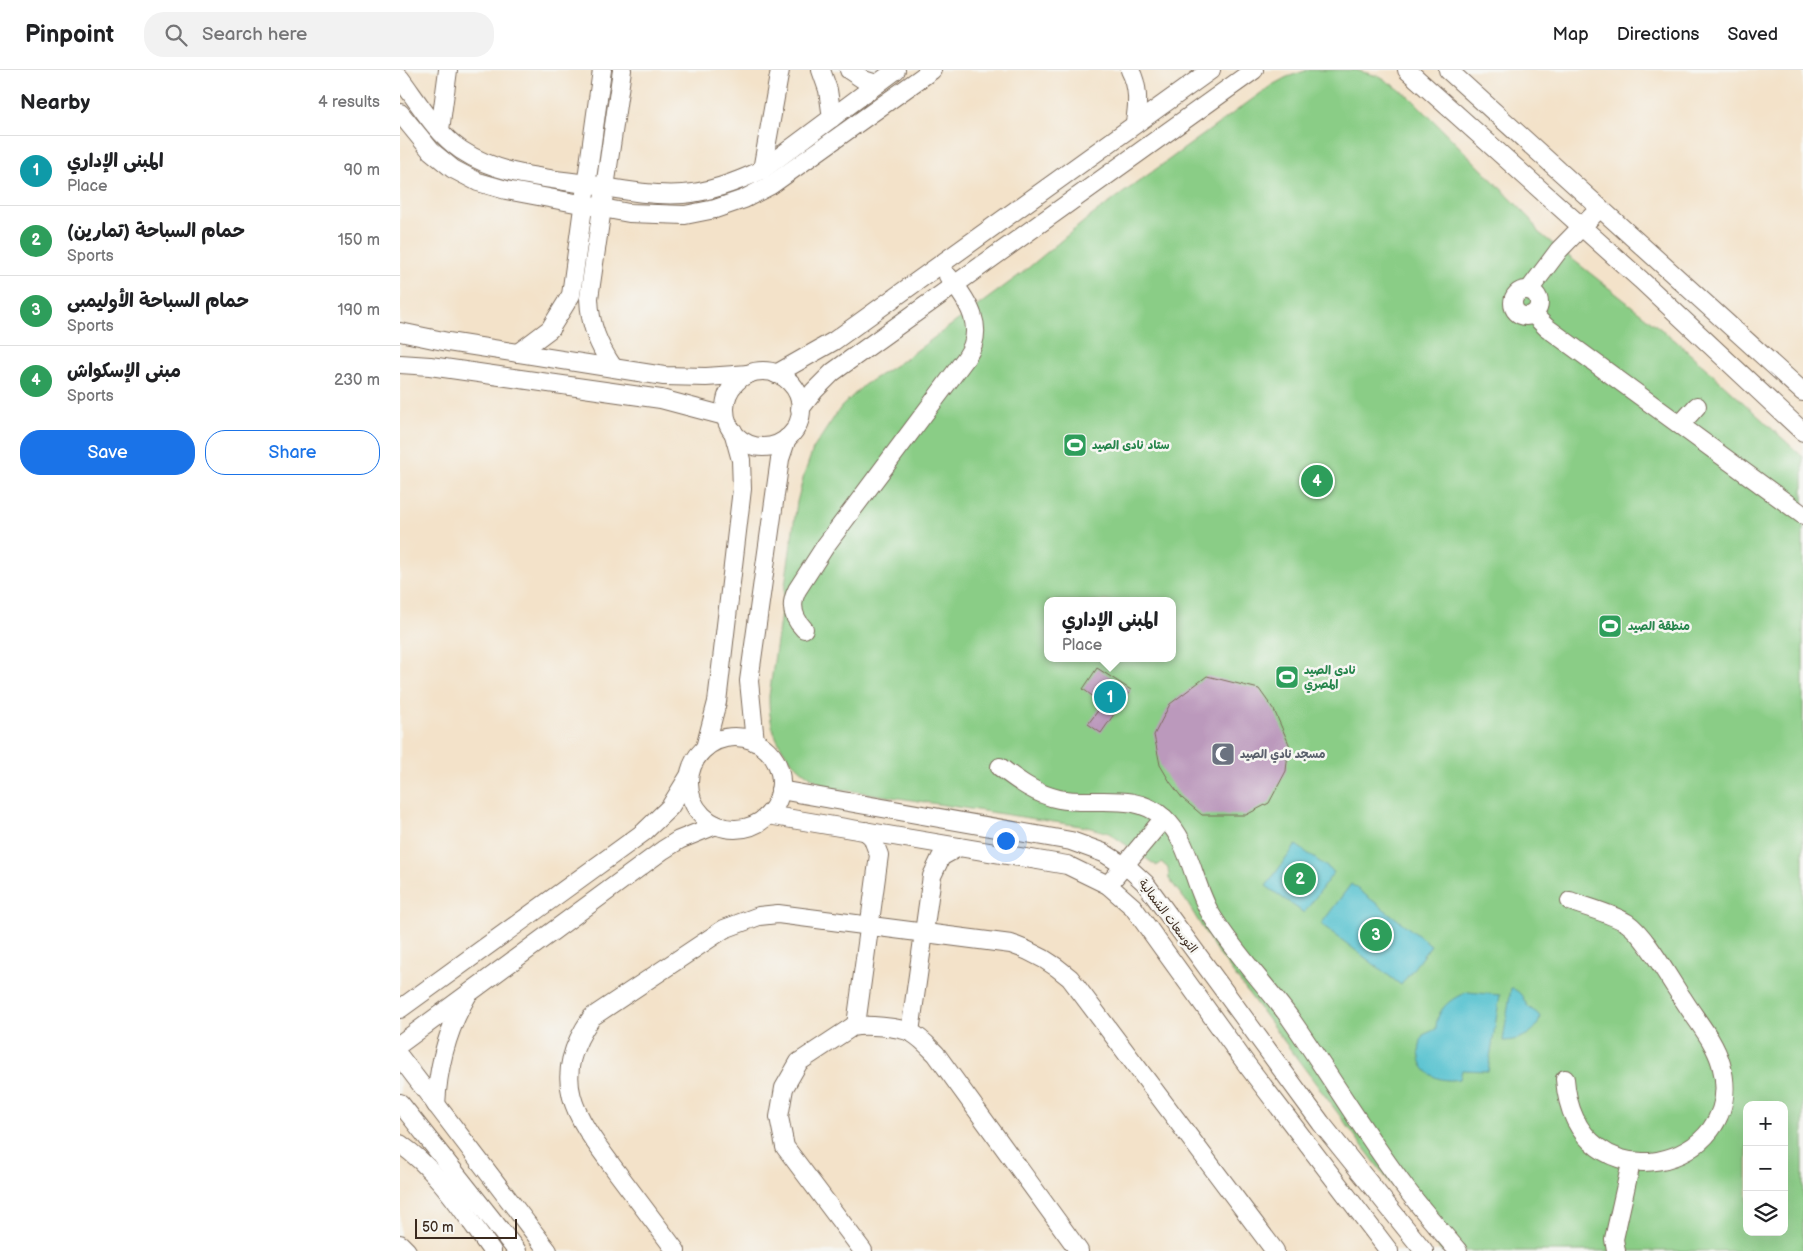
<!DOCTYPE html>
<html lang="en">
<head>
<meta charset="utf-8">
<style>
	body { margin:0; font-family:"Balsamiq Sans","Playpen Sans Arabic",sans-serif; background:#f2f2f2; color:#202124 }
	.controls { position:absolute; right:15px; bottom:15px; display:grid; overflow:hidden; border-radius:10px; box-shadow:0 5px 20px #0002 }
	.controls button { width:45px; height:45px; display:grid; place-items:center; padding:0; border:0; border-bottom:1px solid #e0e0e0; background:#fff; color:#202124; font:25px sans-serif }
	.scale { position:absolute; left:15px; bottom:12px; width:102px; box-sizing:border-box; padding-left:5px; border:2px solid #3b2a1e; border-top:0; font-size:14px; line-height:18px; white-space:nowrap; color:#3b2a1e; -webkit-text-stroke:4px #f6f6f2; paint-order:stroke }
	.you { position:absolute; left:605px; top:770px; width:18px; height:18px; margin:-12px; border:4px solid #fff; border-radius:50%; background:#1a73e8; box-shadow:0 0 0 8px #1a73e833 }
	.badge { display:grid; place-items:center; width:32px; height:32px; border-radius:50%; background:#1a73e8; color:#fff; font-size:16px; font-weight:700 }
	.pin { position:absolute; translate:-50% -50%; border:2px solid #fff; box-shadow:0 1px 5px #0006 }
	.popup { position:absolute; left:644px; top:527px; width:132px; height:65px; box-sizing:border-box; display:grid; place-content:center; border-radius:10px; background:#fff; filter:drop-shadow(0 1px 4px #0005); font-size:16px; white-space:nowrap; color:#757577 }
	.popup b { font-size:19px; color:#202124 }
	.popup::after { content:''; position:absolute; left:50%; top:100%; margin-left:-10px; border:10px solid transparent; border-top-color:#fff }
	.list { margin:0; padding:0; list-style:none }
	h2 { display:flex; justify-content:space-between; align-items:center; height:65px; margin:0; padding:0 20px; font-size:21px }
	h2 small { font-size:16px; font-weight:400; color:#757577 }
	.list li { display:grid; grid-template-columns:32px 1fr auto; gap:15px; align-items:center; box-sizing:border-box; height:70px; padding:0 20px; border-top:1px solid #e0e0e0 }
	.list b { display:block; font-size:19px; white-space:nowrap }
	.list p { margin:0; font-size:16px; white-space:nowrap; color:#757577 }
	.list em { font-size:16px; font-style:normal; color:#757577 }
	.actions { display:flex; gap:10px; padding:15px 20px }
	.actions a { flex:1; padding:11px 0; border:1px solid #1a73e8; border-radius:20px; text-align:center; font-size:18px; color:#1a73e8 }
	.actions .main { background:#1a73e8; color:#fff }
	.icon { flex:none; width:28px; height:28px; fill:none; stroke:currentColor; stroke-width:2; stroke-linecap:round; stroke-linejoin:round }
	.map { position:relative; flex:none; width:1403px; height:1181px; overflow:hidden }
	header { display:flex; align-items:center; gap:30px; box-sizing:border-box; height:70px; padding:0 25px; background:#fff; border-bottom:1px solid #e0e0e0 }
	header strong { font-size:24px }
	nav { display:flex; gap:28px; margin-inline-start:auto; font-size:18px }
	.search { width:350px; height:45px; background:#f2f2f2; display:flex; align-items:center; gap:12px; box-sizing:border-box; padding:0 18px; border-radius:20px; color:#757577; font-size:19px }
	main { display:flex }
	aside { flex:1; background:#fff }
	.map>svg:first-child { display:block }
	.green { fill:#8acd86; stroke:#627c52; fill-rule:evenodd }
	.water { fill:#56c2d0; stroke:#487677 }
	.building { fill:#bb99bc }
	.lines { fill:none; stroke-linecap:round; stroke-linejoin:round }
	.minor-casing { stroke:#7b6a5a; stroke-width:20 }
	.minor { stroke:#fff; stroke-width:18 }
	.labels { text-anchor:middle; stroke-width:5; stroke-linejoin:round; paint-order:stroke }
	.leisure-label { font-size:12px; font-weight:bold; fill:#27864d; stroke:#f6f6f2; text-anchor:start }
	.worship-label { font-size:12px; font-weight:bold; fill:#5b616d; stroke:#f6f6f2; text-anchor:start }
	.street-label { font-size:12px; fill:#3b2a1e; stroke:#f6f6f2 }
</style>
</head>
<body>
<header>
<strong>Pinpoint</strong>
<div class="search"><svg class="icon" aria-label="search" viewBox="0 0 24 24"><circle cx="10" cy="10" r="6"/><path d="M15 15l6 6"/></svg>Search here</div>
<nav><a>Map</a><a>Directions</a><a>Saved</a></nav>
</header>
<main>
<aside>
<h2>Nearby<small>4 results</small></h2>
<ul class="list">
<li><span class="badge" style="background:#0f9aa8">1</span><div><b>المبنى الإداري</b><p>Place</p></div><em>90 m</em></li>
<li><span class="badge" style="background:#2e9e5b">2</span><div><b>حمام السباحة (تمارين)</b><p>Sports</p></div><em>150 m</em></li>
<li><span class="badge" style="background:#2e9e5b">3</span><div><b>حمام السباحة الأوليمبى</b><p>Sports</p></div><em>190 m</em></li>
<li><span class="badge" style="background:#2e9e5b">4</span><div><b>مبنى الإسكواش</b><p>Sports</p></div><em>230 m</em></li>
</ul>
<div class="actions"><a class="main">Save</a><a>Share</a></div>
</aside>
<div class="map">
<svg width="1403" height="1181" viewBox="0 0 1403 1181">
	<rect width="100%" height="100%" fill="#f6f6f2"/>
	<filter id="ink" filterUnits="userSpaceOnUse"><feTurbulence type="fractalNoise" baseFrequency=".02" numOctaves="2"/><feDisplacementMap in="SourceGraphic" scale="10" xChannelSelector="R" yChannelSelector="G"/><feConvolveMatrix kernelMatrix="1 2 1 2 8 2 1 2 1" color-interpolation-filters="sRGB"/></filter>
	<filter id="wash" filterUnits="userSpaceOnUse"><feTurbulence type="fractalNoise" baseFrequency=".0096" numOctaves="4" result="noise"/><feDisplacementMap in="SourceGraphic" scale="20" xChannelSelector="R" yChannelSelector="G"/><feGaussianBlur stdDeviation="1.12" result="paint"/><feColorMatrix in="noise" values="0 0 0 0 0 0 0 0 0 0 0 0 0 0 0 0 0 1.4 0 .05"/><feComposite in="paint" operator="in"/></filter>
	<g filter="url(#wash)">
		<rect width="100%" height="100%" fill="#f3e2c9"/>
		<path class="green" d="M908,0H955L978,6L993,15L1011,28L1131,149L1138,162L1276,271L1403,387V1181H1041L816,880L786,831L769,809L768,798L761,792L757,796L709,763L687,757L427,717C389,696 368,671 369,626L397,432L404,405L413,379L441,337L464,315L505,289L621,204L687,149L872,15L887,7ZM648,531H772V588H648ZM1347,1035H1384V1162H1347Z"/>
		<g class="water">
			<path d="M896,775L934,802L904,843L866,816Z"/>
			<path d="M951,814L1031,875L1001,915L921,854Z"/>
			<path d="M1111,918C1126,924 1121,931 1131,939C1135,942 1137,942 1140,947C1138,963 1118,971 1103,971Z"/>
			<path d="M1068,922L1100,925L1088,1001L1062,1000L1060,1009C1030,1015 1011,994 1023,965L1036,959C1036,940 1050,928 1068,922Z"/>
		</g>
		<g id="blocks">
			<g class="building">
				<path d="M697,598L731,620L701,663L688,654L703,634L683,619Z"/>
				<path d="M807,606L859,619L874,640L889,674L886,701L869,733L846,745H802L783,729L770,712L760,695L754,665L770,634Z"/>
			</g>
		</g>
	</g>
	<g filter="url(#ink)">
		<use href="#blocks" fill-opacity="0" stroke="#7b6a5a" stroke-width="1"/>
		<g class="lines">
			<g class="minor-casing">
				<g id="minor">
					<path d="M421,0L428,20L432,48"/>
					<path d="M449,0L464,10L477,14"/>
					<path d="M730,0C739,17 738,34 735,52"/>
					<path d="M1007,0L1241,210L1403,362"/>
					<path d="M1048,0L1403,322"/>
					<path d="M0,8C18,32 36,63 61,80C100,106 148,108 192,115C222,120 252,126 283,124C311,122 337,112 362,100L496,0"/>
					<path d="M0,43L31,81L53,99L78,112L106,120L229,143L285,145L315,139L344,129L371,115L532,0"/>
					<path d="M40,60L48,0"/>
					<path d="M362,100L380,0"/>
					<circle cx="1126" cy="233" r="13"/>
					<path d="M1129,220L1159,180L1200,138"/>
					<path d="M1133,244L1146,257L1403,445"/>
					<path d="M0,262L48,272L264,306L306,307L349,304"/>
					<path d="M118,283L150,259L171,225L202,0"/>
					<path d="M0,294L30,296L261,329L325,346"/>
					<path d="M213,297C198,275 190,255 189,228L222,0"/>
					<circle cx="363" cy="339" r="38"/>
					<path d="M376,304L434,271L811,0"/>
					<path d="M400,339L414,321L433,302L854,0"/>
					<path d="M1280,355L1297,336"/>
					<path d="M404,559C392,547 390,534 397,520L426,475L566,288C587,258 568,231 548,206"/>
					<circle cx="335" cy="713" r="46"/>
					<path d="M355,672L349,611L380,389L387,368"/>
					<path d="M305,678L317,632L342,419L341,390L333,361"/>
					<path d="M600,697C618,711 636,724 659,729C694,736 735,721 764,748C791,772 793,816 812,846C834,882 865,914 890,948C930,1005 965,1065 1007,1120C1023,1141 1041,1161 1058,1181"/>
					<path d="M380,720L671,771L704,783L732,801L745,813L921,1053L1024,1181"/>
					<path d="M368,745L667,795L708,815L733,837L847,995L989,1181"/>
					<path d="M708,815L764,748"/>
					<path d="M0,939L244,762L270,737L289,706"/>
					<path d="M456,955L479,785L472,767L465,761"/>
					<path d="M510,962L532,806L541,787L559,777"/>
					<path d="M0,974L263,780L279,770L316,755"/>
					<path d="M0,987L148,1181"/>
					<path d="M1165,1009C1175,1141 1351,1100 1321,994C1314,970 1296,950 1283,929C1269,909 1246,866 1227,853C1210,843 1188,838 1170,831"/>
					<path d="M0,1033L117,1181"/>
					<path d="M36,1035C38,995 47,960 67,926"/>
					<path d="M0,1074C39,1101 64,1143 92,1181"/>
					<path d="M0,1174L7,1181"/>
					<path d="M276,1181C256,1154 236,1128 216,1101C176,1047 147,1011 192,947L324,859L359,846L378,844L611,874C634,882 652,892 670,908L875,1181"/>
					<path d="M463,1181L385,1077L379,1047L384,1018L399,992L452,957C464,954 501,957 512,963C521,968 528,976 536,984L679,1181"/>
					<path d="M1216,1181L1214,1169L1231,1093"/>
				</g>
			</g>
			<use href="#minor" class="minor"/>
		</g>
	</g>
	<defs>
		<g id="stadium-square" transform="scale(1.25)"><rect x="-9" y="-9" width="18" height="18" rx="4" fill="#2e9e5b" stroke="#f6f6f2"/><path d="M0-5a6.5 5 0 1 0 0 10a6.5 5 0 1 0 0-10ZM-3.5-1.8h7v3.6h-7Z" fill="#fff"/></g>
		<g id="mosque-square" transform="scale(1.25)"><rect x="-9" y="-9" width="18" height="18" rx="4" fill="#6b7280" stroke="#f6f6f2"/><path d="M3.5-4.9A6 6 0 1 0 3.5 4.9A5 5 0 1 1 3.5-4.9Z" fill="#fff"/></g>
	</defs>
	<g fill-rule="evenodd">
		<use href="#stadium-square" x="675" y="375"/>
		<use href="#stadium-square" x="1210" y="556"/>
		<use href="#stadium-square" x="887" y="607"/>
		<use href="#mosque-square" x="823" y="684"/>
	</g>
	<g class="labels">
		<g class="leisure-label">
			<text x="692" y="379">ستاد نادى الصيد</text>
			<text x="1228" y="560">منطقة الصيد</text>
			<text x="904" y="604">نادى الصيد<tspan x="904" dy="14">المصري</tspan></text>
		</g>
		<g class="worship-label">
			<text x="840" y="688">مسجد نادي الصيد</text>
		</g>
		<g class="street-label">
			<text transform="translate(768 846) rotate(53)" y="4">التوسعات الشمالية</text>
		</g>
	</g>
</svg>
<div class="controls">
<button>+</button>
<button>−</button>
<button><svg class="icon" aria-label="layers" viewBox="0 0 24 24"><path d="M12 4l9 5-9 5-9-5zM3 14l9 5 9-5"/></svg></button>
</div>
<div class="scale">50 m</div>
<div class="you"></div>
<div class="pin badge" style="left:710px;top:627px;background:#0f9aa8">1</div>
<div class="popup"><b>المبنى الإداري</b>Place</div>
<div class="pin badge" style="left:900px;top:809px;background:#2e9e5b">2</div>
<div class="pin badge" style="left:976px;top:865px;background:#2e9e5b">3</div>
<div class="pin badge" style="left:917px;top:411px;background:#2e9e5b">4</div>
</div>
</main>
</body>
</html>
